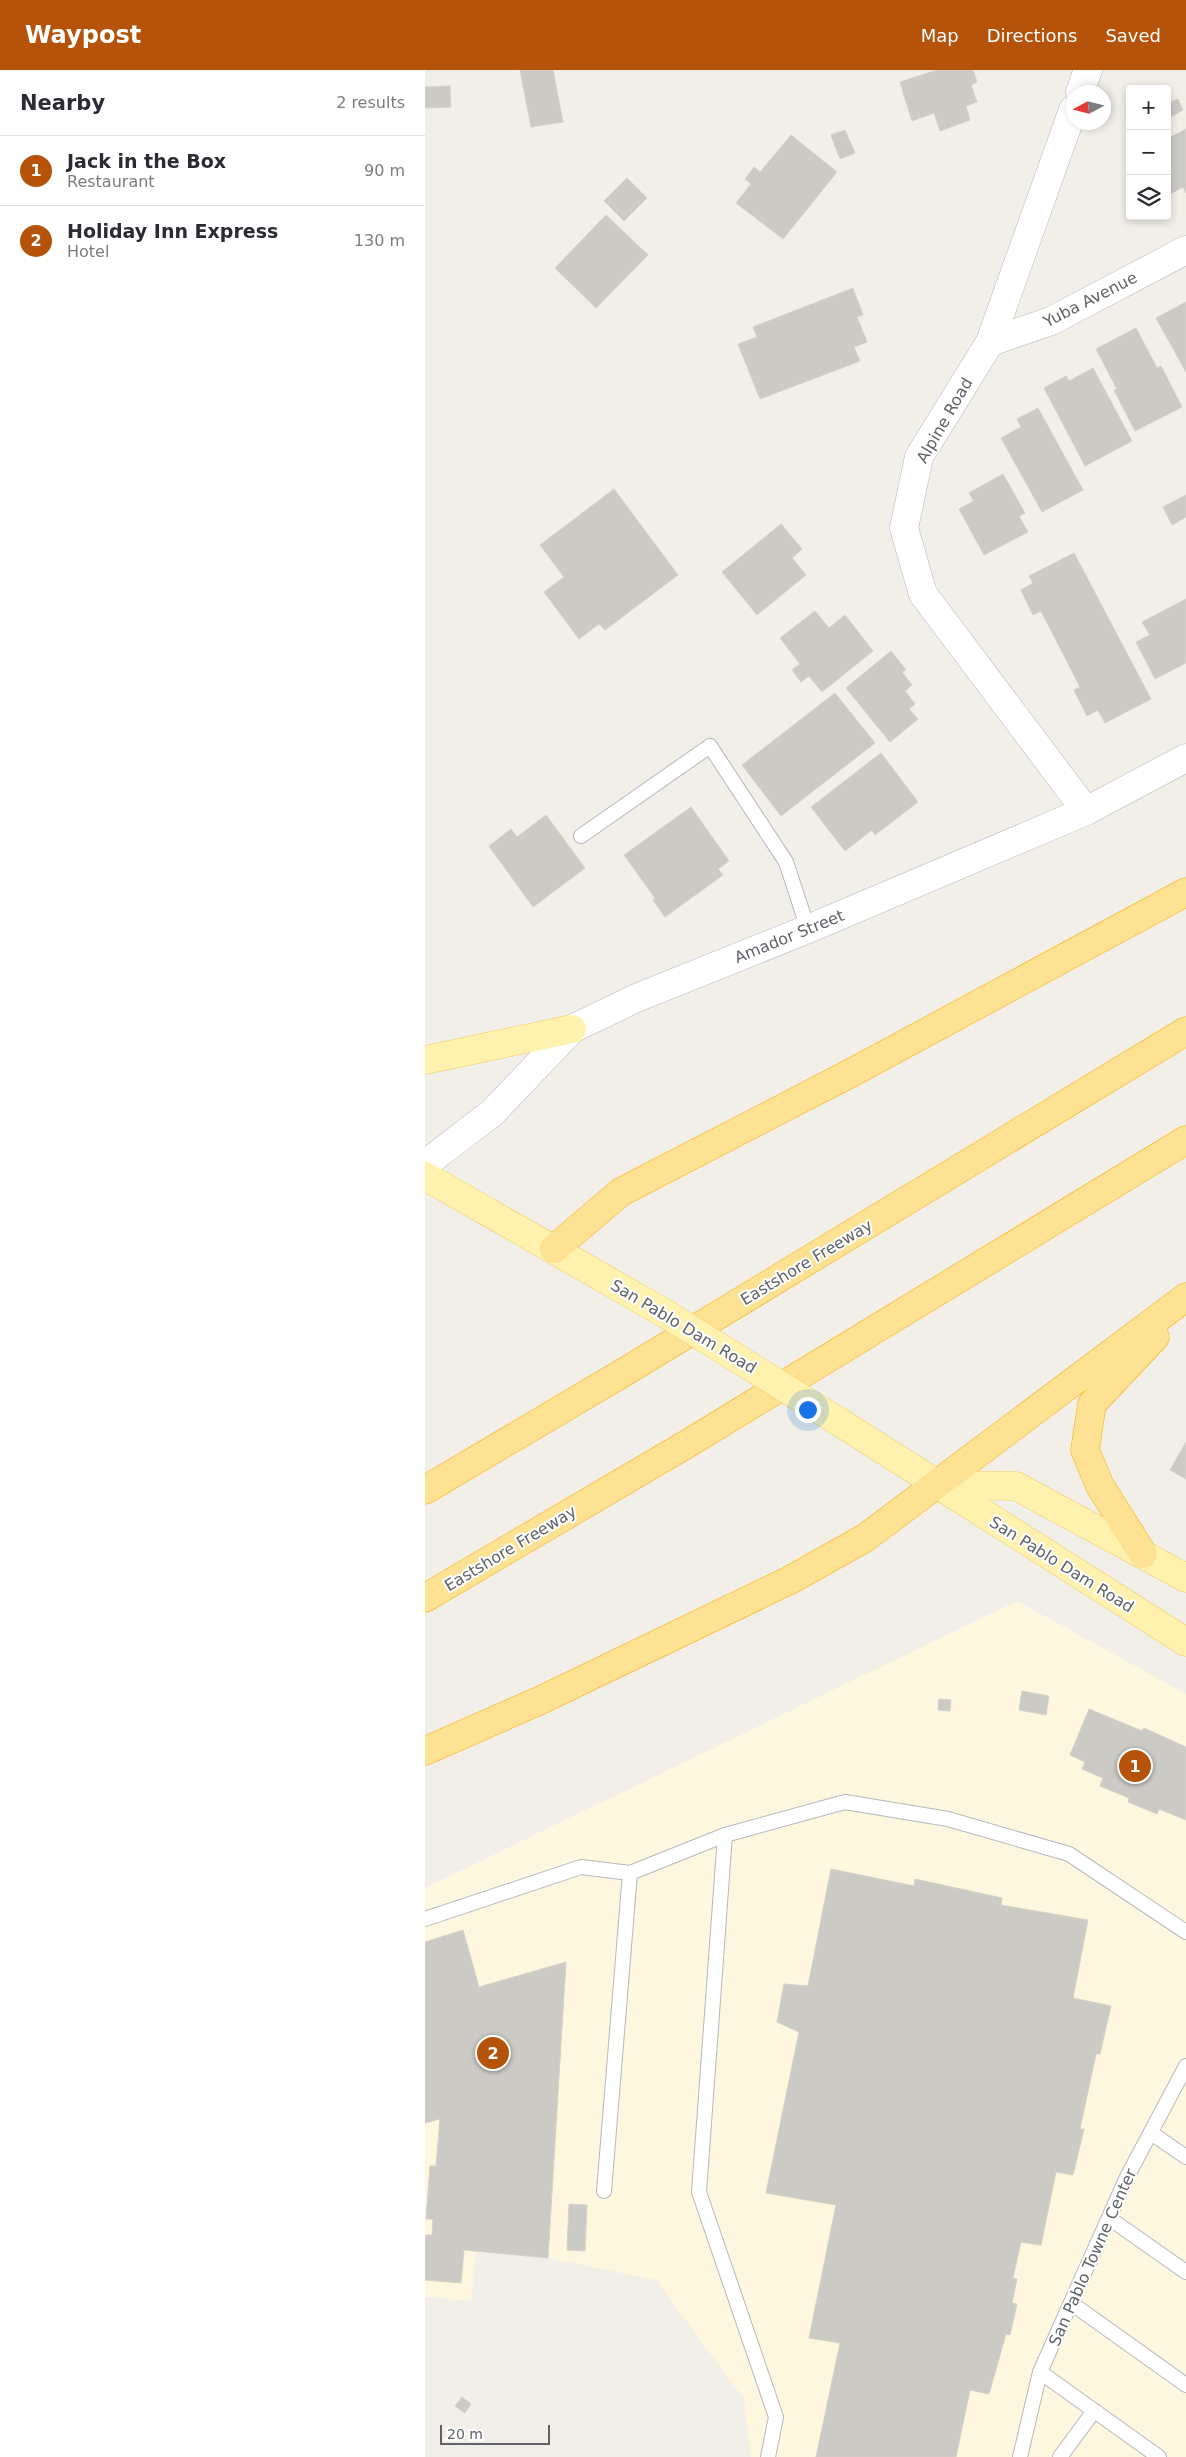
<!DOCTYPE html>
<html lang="en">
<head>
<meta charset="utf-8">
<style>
	body { margin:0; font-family:"DejaVu Sans",sans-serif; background:#f2f2f3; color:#2b2b33 }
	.controls { position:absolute; right:15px; top:15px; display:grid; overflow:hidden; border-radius:5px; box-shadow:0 2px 8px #0003 }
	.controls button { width:45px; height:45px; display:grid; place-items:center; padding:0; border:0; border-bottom:1px solid #e1e1e2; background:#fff; color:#2b2b33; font:25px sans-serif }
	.compass { position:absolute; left:641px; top:15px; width:45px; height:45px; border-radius:50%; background:#fff; box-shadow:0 2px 8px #0003; rotate:263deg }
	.scale { position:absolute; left:15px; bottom:12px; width:110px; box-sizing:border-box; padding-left:5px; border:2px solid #5f6368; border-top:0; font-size:14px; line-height:18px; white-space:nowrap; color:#5f6368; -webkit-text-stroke:4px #fff; paint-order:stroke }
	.you { position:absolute; left:382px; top:1339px; width:18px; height:18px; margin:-12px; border:4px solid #fff; border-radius:50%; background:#1a73e8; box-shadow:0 0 0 8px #1a73e833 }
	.badge { display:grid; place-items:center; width:32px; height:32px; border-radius:50%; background:#b45309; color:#fff; font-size:16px; font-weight:700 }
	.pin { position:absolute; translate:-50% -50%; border:2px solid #fff; box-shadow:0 1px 5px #0006 }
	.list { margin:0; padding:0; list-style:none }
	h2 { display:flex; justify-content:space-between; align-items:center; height:65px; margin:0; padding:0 20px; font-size:21px }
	h2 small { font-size:16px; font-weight:400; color:#7c7c81 }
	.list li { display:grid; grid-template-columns:32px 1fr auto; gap:15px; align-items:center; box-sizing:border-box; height:70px; padding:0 20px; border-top:1px solid #e1e1e2 }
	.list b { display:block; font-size:19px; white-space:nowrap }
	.list p { margin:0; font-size:16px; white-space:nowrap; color:#7c7c81 }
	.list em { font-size:16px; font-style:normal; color:#7c7c81 }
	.icon { flex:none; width:28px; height:28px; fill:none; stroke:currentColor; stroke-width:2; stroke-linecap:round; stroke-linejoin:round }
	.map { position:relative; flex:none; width:761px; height:2387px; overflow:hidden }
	header { display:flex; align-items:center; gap:30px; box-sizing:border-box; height:70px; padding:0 25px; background:#b45309; color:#fff }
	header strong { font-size:24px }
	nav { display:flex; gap:28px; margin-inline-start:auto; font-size:18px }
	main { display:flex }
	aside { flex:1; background:#fff }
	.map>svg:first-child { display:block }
	.commercial { fill:#fef7e0 }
	.building { fill:#cccac5; stroke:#d6d1c6 }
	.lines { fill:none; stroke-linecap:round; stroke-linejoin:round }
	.lane-casing { stroke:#b5b8bc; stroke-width:16 }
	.street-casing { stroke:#b5b8bc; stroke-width:29 }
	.secondary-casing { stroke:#b6babf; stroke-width:29 }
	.primary-casing { stroke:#f2c960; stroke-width:29 }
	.highway-casing { stroke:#f9ab00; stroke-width:29 }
	.lane { stroke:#fff; stroke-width:14 }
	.street { stroke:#fff; stroke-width:28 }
	.secondary { stroke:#fff; stroke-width:28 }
	.primary { stroke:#fff2af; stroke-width:28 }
	.highway { stroke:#fde293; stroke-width:28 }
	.primary-bridge-casing { stroke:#f2c960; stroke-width:29; stroke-linecap:butt }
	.primary-bridge { stroke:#fff2af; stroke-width:28 }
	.labels { text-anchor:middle; stroke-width:4; stroke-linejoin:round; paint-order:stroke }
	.street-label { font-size:16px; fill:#5f6368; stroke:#fff }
</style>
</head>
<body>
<header>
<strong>Waypost</strong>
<nav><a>Map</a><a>Directions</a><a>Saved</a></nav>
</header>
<main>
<aside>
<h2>Nearby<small>2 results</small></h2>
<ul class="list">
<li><span class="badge">1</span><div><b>Jack in the Box</b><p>Restaurant</p></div><em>90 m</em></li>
<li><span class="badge">2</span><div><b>Holiday Inn Express</b><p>Hotel</p></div><em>130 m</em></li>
</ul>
</aside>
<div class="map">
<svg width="761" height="2387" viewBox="0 0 761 2387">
	<rect width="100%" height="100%" fill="#f1efe8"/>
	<path class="commercial" d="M592,1531L761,1624V2387H326L319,2329L231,2210L123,2188L51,2182L46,2231L0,2227V1818Z"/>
	<g class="building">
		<path d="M95,0H128L138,52L106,57Z"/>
		<path d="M512,0H548L552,12L546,15L552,32L541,36L545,50L515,61L509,43L487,51L475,12Z"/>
		<path d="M25,16L26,37L0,38V17Z"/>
		<path d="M753,29L758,40L742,49V34Z"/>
		<path d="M761,59V123L758,117L742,126V69Z"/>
		<path d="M420,60L430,83L415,89L406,65Z"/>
		<path d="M366,65L412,102L358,169L311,133L326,114L320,109L329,97L335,102Z"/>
		<path d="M202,108L222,128L199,151L179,131Z"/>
		<path d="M181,145L223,185L171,238L130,198Z"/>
		<path d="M428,218L438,245L432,247L442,272L429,277L435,291L335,329L313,274L332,267L328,257Z"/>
		<path d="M761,232V302L731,248Z"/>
		<path d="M711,258L732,298L736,296L757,337L710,361L689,320L692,319L671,279Z"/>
		<path d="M668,298L707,371L660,396L619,318L641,306L644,311Z"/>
		<path d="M613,338L658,420L617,442L576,368L596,357L592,349Z"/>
		<path d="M578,404L600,443L594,446L603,462L559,485L534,439L549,431L544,423Z"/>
		<path d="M189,419L253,505L180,560L174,554L154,569L119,522L139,507L115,475Z"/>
		<path d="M761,425V447L747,455L738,437Z"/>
		<path d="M356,454L377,479L367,488L381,505L332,545L297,502Z"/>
		<path d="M649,483L726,629L680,653L673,640L662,646L649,620L655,617L616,541L608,545L596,520L608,513L604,506Z"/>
		<path d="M761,529V593L730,609L711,572L725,565L717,552Z"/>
		<path d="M390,541L404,558L420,545L448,581L397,622L384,606L376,612L367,600L375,594L355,568Z"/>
		<path d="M466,581L481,600L477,602L487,615L480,621L490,634L484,639L493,649L465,672L421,618Z"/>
		<path d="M410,623L450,673L356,746L317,695Z"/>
		<path d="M456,683L493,732L450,765L447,760L420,781L386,737Z"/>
		<path d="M266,737L304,791L293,799L298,805L240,847L228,830L230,828L199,785Z"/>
		<path d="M121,745L160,798L108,837L64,776L86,759L92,767Z"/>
		<path d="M761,1372V1409L745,1400Z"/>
		<path d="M597,1621L624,1626L621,1645L594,1640Z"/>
		<path d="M514,1629L526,1630L525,1641L513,1640Z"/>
		<path d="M664,1639L717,1661L719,1658L761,1677V1750L734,1739L732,1744L703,1732L704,1728L675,1716L678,1708L657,1699L660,1692L645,1685Z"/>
		<path d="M406,1799L489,1816L490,1809L577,1828L576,1835L663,1850L648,1928L686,1936L675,1984H671L655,2059H659L648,2105L631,2102L616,2175L596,2172L588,2208L592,2209L587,2233L592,2234L585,2265L581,2264L564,2324L545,2320L531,2387H391L415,2273L384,2268L411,2135L341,2123L374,1962L352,1952L359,1914L383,1916Z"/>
		<path d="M38,1860L54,1917L141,1892L123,2188L39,2180L36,2213L0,2210V2165H7L8,2149H1L5,2096H11L15,2049L0,2053V1872Z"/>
		<path d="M144,2134L162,2135L160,2181L142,2180Z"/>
		<path d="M37,2327L46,2334L40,2343L30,2336Z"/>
	</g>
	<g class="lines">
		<g class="lane-casing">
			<g id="lane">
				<path d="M156,766L285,676L361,792L383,859"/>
				<path d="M0,1849L156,1797L205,1803"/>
				<path d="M726,2063L761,2087"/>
				<path d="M179,2121L205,1803L300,1765"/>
				<path d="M684,2148L761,2202"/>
				<path d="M646,2233L761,2315"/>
				<path d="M615,2302L734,2387"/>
				<path d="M343,2387L351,2347L274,2122L300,1765L420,1732L523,1749L644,1784L761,1862"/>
				<path d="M595,2387L615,2302L702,2107L761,1996"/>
				<path d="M635,2387L669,2341"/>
			</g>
		</g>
		<g class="street-casing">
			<g id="street">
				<path d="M655,22L663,0"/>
				<path d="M648,40L565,272L494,387L479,458L498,524L661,741"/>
				<path d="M565,272L626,251L761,180"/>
			</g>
		</g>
		<g class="secondary-casing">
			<path id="secondary" d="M0,1094L67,1043L147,959L209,929L383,859L661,741L761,688"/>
		</g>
		<g class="primary-casing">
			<g id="primary">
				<path d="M0,990L147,959"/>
				<path d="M0,1106L241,1244"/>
				<path d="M416,1353L761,1572"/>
				<path d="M512,1415L591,1416L761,1508"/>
			</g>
		</g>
		<g class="highway-casing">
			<g id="highway">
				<path d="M129,1179L196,1122L426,1003L761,822"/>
				<path d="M0,1420L201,1301L761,961"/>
				<path d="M718,1484L675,1416L660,1380L667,1334L730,1267"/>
				<path d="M0,1528L262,1374L761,1070"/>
				<path d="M0,1681L116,1630L365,1510L440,1468L761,1227"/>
			</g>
		</g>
		<use href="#lane" class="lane"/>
		<use href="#street" class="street"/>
		<use href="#secondary" class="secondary"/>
		<use href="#primary" class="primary"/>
		<use href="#highway" class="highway"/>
		<g class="primary-bridge-casing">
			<path id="primary-bridge" d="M241,1244L416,1353"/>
		</g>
		<use href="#primary-bridge" class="primary-bridge"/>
	</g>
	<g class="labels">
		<g class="street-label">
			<text transform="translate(665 229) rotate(-27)" y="6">Yuba Avenue</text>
			<text transform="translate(519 350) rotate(-60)" y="6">Alpine Road</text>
			<text transform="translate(364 866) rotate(-22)" y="6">Amador Street</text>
			<text transform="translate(381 1192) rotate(-31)" y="6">Eastshore Freeway</text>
			<text transform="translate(259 1256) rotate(31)" y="6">San Pablo Dam Road</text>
			<text transform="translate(85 1478) rotate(-31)" y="6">Eastshore Freeway</text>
			<text transform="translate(637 1494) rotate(32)" y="6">San Pablo Dam Road</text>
			<text transform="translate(667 2187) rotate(-66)" y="6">San Pablo Towne Center</text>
		</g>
	</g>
</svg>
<div class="controls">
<button>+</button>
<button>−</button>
<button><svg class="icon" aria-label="layers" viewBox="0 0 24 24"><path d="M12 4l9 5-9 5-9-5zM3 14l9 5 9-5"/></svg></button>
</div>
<svg class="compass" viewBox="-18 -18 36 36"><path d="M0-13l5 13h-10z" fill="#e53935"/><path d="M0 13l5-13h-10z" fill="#7c7c81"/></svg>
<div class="scale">20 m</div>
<div class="you"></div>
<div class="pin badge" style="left:710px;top:1696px">1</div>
<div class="pin badge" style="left:68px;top:1983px">2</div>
</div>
</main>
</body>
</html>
